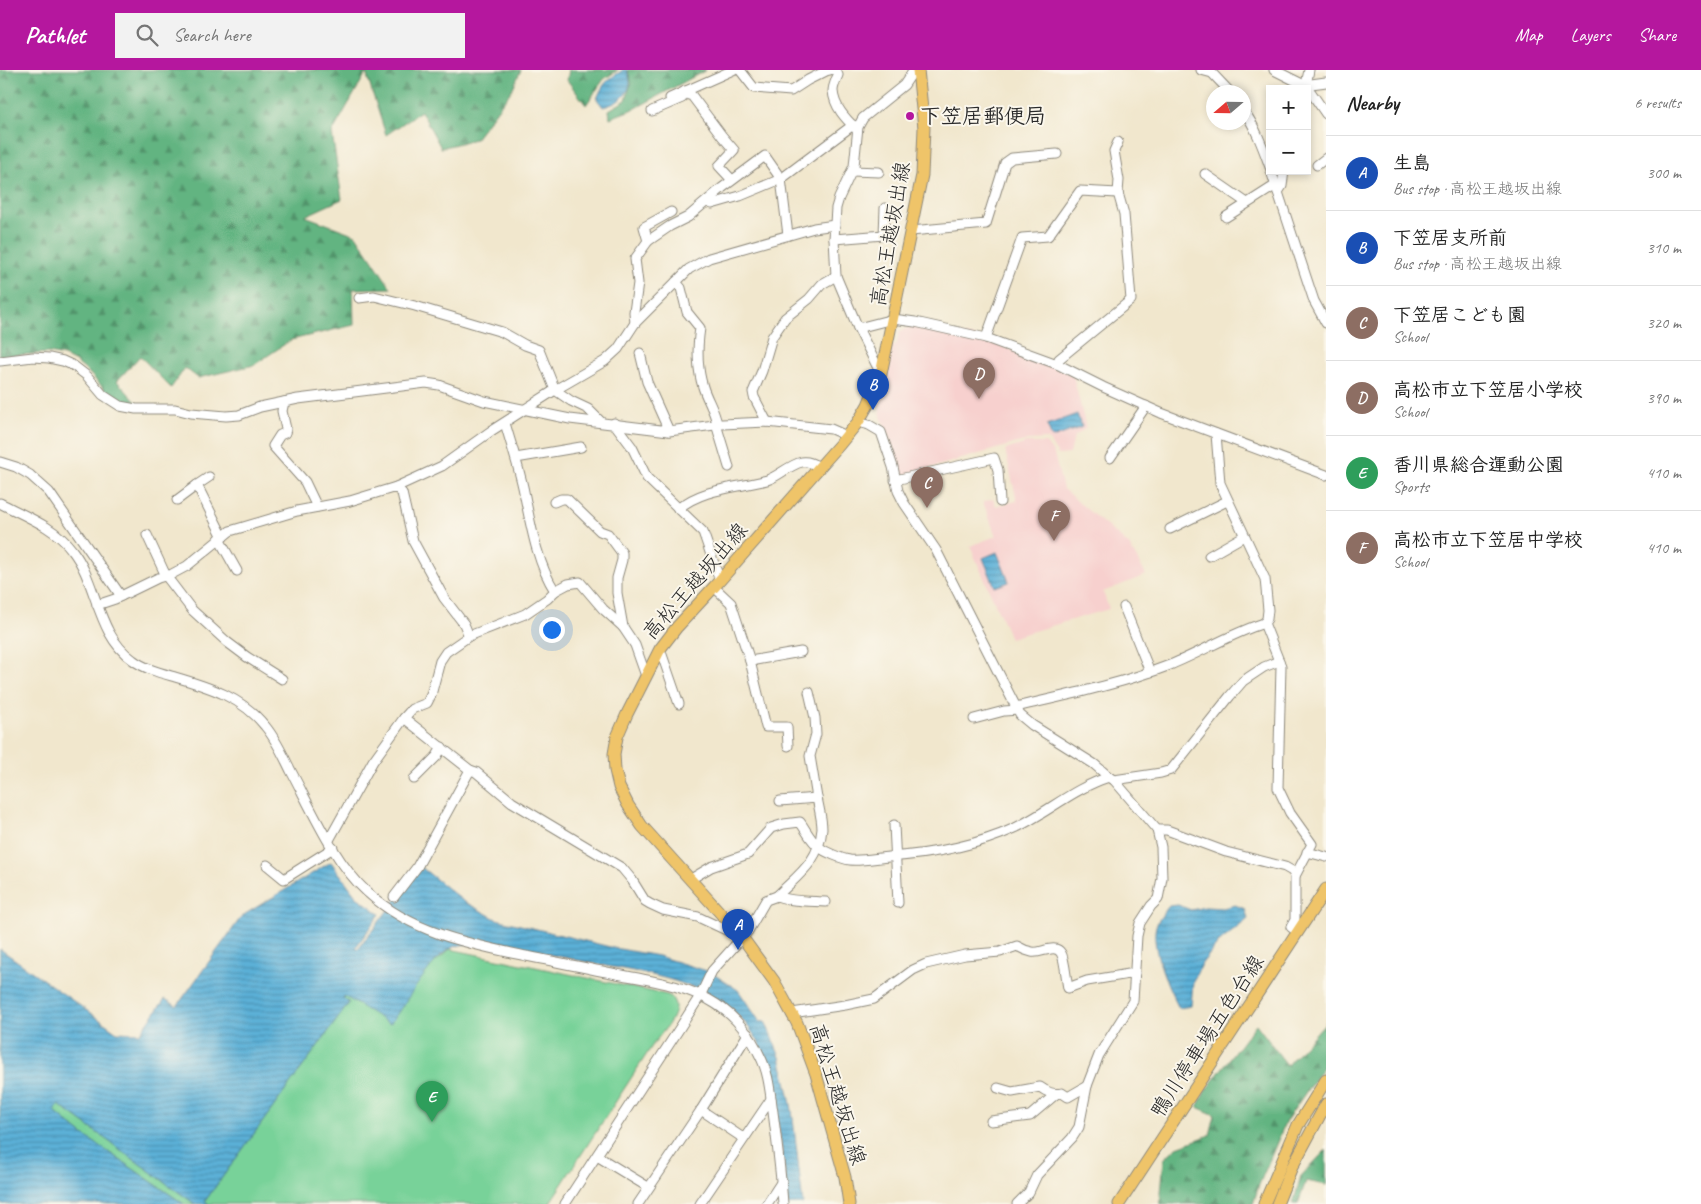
<!DOCTYPE html>
<html lang="en">
<head>
<meta charset="utf-8">
<style>
	body { margin:0; font-family:Caveat,"Klee One",sans-serif; background:#f2f2f2; color:#222 }
	.controls { position:absolute; right:15px; top:15px; display:grid; overflow:hidden; border-radius:0px; box-shadow:0 2px 8px #0003 }
	.controls button { width:45px; height:45px; display:grid; place-items:center; padding:0; border:0; border-bottom:1px solid #e0e0e0; background:#fff; color:#222; font:25px sans-serif }
	.compass { position:absolute; left:1206px; top:15px; width:45px; height:45px; border-radius:50%; background:#fff; box-shadow:0 2px 8px #0003; rotate:250deg }
	.you { position:absolute; left:551px; top:559px; width:18px; height:18px; margin:-12px; border:4px solid #fff; border-radius:50%; background:#1a73e8; box-shadow:0 0 0 8px #1a73e833 }
	.badge { display:grid; place-items:center; width:32px; height:32px; border-radius:50%; background:#b5179e; color:#fff; font-size:16px; font-weight:700 }
	.pin { position:absolute; translate:-50% -41px; filter:drop-shadow(0 1px 2px #0008) }
	.pin::after { content:''; position:absolute; top:26px; width:18px; height:15px; background:inherit; clip-path:polygon(0 0,100% 0,50% 100%) }
	.list { margin:0; padding:0; list-style:none }
	h2 { display:flex; justify-content:space-between; align-items:center; height:65px; margin:0; padding:0 20px; font-size:21px }
	h2 small { font-size:16px; font-weight:400; color:#767676 }
	.list li { display:grid; grid-template-columns:32px 1fr auto; gap:15px; align-items:center; box-sizing:border-box; height:75px; padding:0 20px; border-top:1px solid #e0e0e0 }
	.list b { display:block; font-size:19px; white-space:nowrap }
	.list p { margin:0; font-size:16px; white-space:nowrap; color:#767676 }
	.list em { font-size:16px; font-style:normal; color:#767676 }
	.icon { flex:none; width:28px; height:28px; fill:none; stroke:currentColor; stroke-width:2; stroke-linecap:round; stroke-linejoin:round }
	.map { position:relative; flex:none; width:1326px; height:1134px; overflow:hidden }
	header { display:flex; align-items:center; gap:30px; box-sizing:border-box; height:70px; padding:0 25px; background:#b5179e; color:#fff }
	header strong { font-size:24px }
	nav { display:flex; gap:28px; margin-inline-start:auto; font-size:18px }
	.search { width:350px; height:45px; background:#f2f2f2; display:flex; align-items:center; gap:12px; box-sizing:border-box; padding:0 18px; border-radius:0px; color:#767676; font-size:19px }
	main { display:flex }
	aside { flex:1; background:#fff }
	.map>svg:first-child { display:block }
	.built { fill:#f7d0ce }
	.forest { fill:url(#forest-firs); stroke:#467056 }
	.pitch { fill:#78d299; stroke:#527e62 }
	.water { fill:url(#water-rules); stroke:#436e81 }
	.lines { fill:none; stroke-linecap:round; stroke-linejoin:round }
	.minor-casing { stroke:#8e897c; stroke-width:11 }
	.major-casing { stroke:#8e897c; stroke-width:13 }
	.minor { stroke:#fff; stroke-width:9 }
	.major { stroke:#efc469; stroke-width:11 }
	.poi-dot { fill:#b5179e; stroke:#fbf7ec; stroke-width:2 }
	.labels { text-anchor:middle; stroke-width:4; stroke-linejoin:round; paint-order:stroke }
	.poi-label { font-size:21px; font-weight:bold; fill:#2b2b2b; stroke:#fbf7ec; text-anchor:start }
	.street-label { font-size:21px; fill:#2b2b2b; stroke:#fbf7ec }
</style>
</head>
<body>
<header>
<strong>Pathlet</strong>
<div class="search"><svg class="icon" aria-label="search" viewBox="0 0 24 24"><circle cx="10" cy="10" r="6"/><path d="M15 15l6 6"/></svg>Search here</div>
<nav><a>Map</a><a>Layers</a><a>Share</a></nav>
</header>
<main>
<div class="map">
<svg width="1326" height="1134" viewBox="0 0 1326 1134">
	<defs>
		<pattern id="forest-firs" width="22" height="20" patternUnits="userSpaceOnUse" patternTransform="scale(1.25)"><rect width="22" height="20" fill="#62b481"/><path d="M5 1l3.5 6h-7zM16 11l3.5 6h-7z" fill="#51936a"/></pattern>
		<pattern id="water-rules" width="6" height="5" patternUnits="userSpaceOnUse" patternTransform="scale(1.25)"><rect width="6" height="5" fill="#5bb0d7"/><path d="M0 2.5h6" fill="none" stroke="#4b8faf"/></pattern>
	</defs>
	<rect width="100%" height="100%" fill="#fbf7ec"/>
	<filter id="ink" filterUnits="userSpaceOnUse"><feTurbulence type="fractalNoise" baseFrequency=".02" numOctaves="2"/><feDisplacementMap in="SourceGraphic" scale="10" xChannelSelector="R" yChannelSelector="G"/><feConvolveMatrix kernelMatrix="1 2 1 2 8 2 1 2 1" color-interpolation-filters="sRGB"/></filter>
	<filter id="wash" filterUnits="userSpaceOnUse"><feTurbulence type="fractalNoise" baseFrequency=".0096" numOctaves="4" result="noise"/><feDisplacementMap in="SourceGraphic" scale="20" xChannelSelector="R" yChannelSelector="G"/><feGaussianBlur stdDeviation="1.12" result="paint"/><feColorMatrix in="noise" values="0 0 0 0 0 0 0 0 0 0 0 0 0 0 0 0 0 1.4 0 .05"/><feComposite in="paint" operator="in"/></filter>
	<g filter="url(#wash)">
		<rect width="100%" height="100%" fill="#f1e7cd"/>
		<g class="built">
			<path d="M915,255L985,269L1073,305L1086,358L1074,367L1070,384L1058,385L1048,369L1028,370L905,405L897,400L878,335L892,275L896,276L900,261Z"/>
			<path d="M1027,373H1046L1054,384L1063,419L1129,475L1146,505L1103,522L1109,539L1010,568L970,476L996,466L983,432L993,429L996,436L1017,431L1005,380Z"/>
		</g>
		<g class="forest">
			<path d="M0,0H521L512,20L475,69L441,78L421,41L386,65L366,3L332,63L342,129L305,146L356,165L391,218L353,219L354,255L291,270L254,295L198,308L185,298L171,318L140,286L117,311L139,335L120,333L107,322L90,304L76,292L64,286L49,283L0,286Z"/>
			<path d="M569,0H618L604,9L586,35L567,10Z"/>
			<path d="M628,0H706L636,38L610,48L609,40L626,30L631,13Z"/>
			<path d="M1326,952V993L1286,1051L1259,1115L1253,1134H1160L1164,1089L1177,1077L1210,1065L1215,1045L1197,1037L1205,1021L1256,954L1287,995Z"/>
			<path d="M1326,1080V1115L1306,1111L1298,1134H1293L1301,1106Z"/>
		</g>
		<g class="pitch">
			<path d="M450,879L668,925C687,937 663,961 654,973L549,1134H209L205,1131L349,933L343,928L344,926L434,893Z"/>
			<path d="M59,1035L195,1134H184L82,1064L56,1043L55,1038Z"/>
		</g>
		<g class="water">
			<path d="M623,0H627C628,4 630,9 630,13C628,27 616,34 603,37L597,29C604,11 608,10 623,0Z"/>
			<path d="M1077,344L1082,357L1052,368L1047,355Z"/>
			<path d="M997,482L1009,512L995,517L983,488Z"/>
			<path d="M331,792L357,827L380,844L356,877L358,879L421,797L463,831L496,849L614,878L658,886L710,902L738,920L760,952L765,951L780,987L787,1015L792,1040L803,1134H788C785,1099 780,1063 774,1029C771,1013 770,995 763,981C732,914 659,906 596,894C558,886 521,879 484,872C473,873 459,874 449,879C431,890 404,935 390,954L344,926L343,928L349,933L205,1131L209,1134H195L59,1035L55,1038L56,1043L82,1064L184,1134H0V879L117,962L140,963L165,929L177,936L242,846Z"/>
			<path d="M1178,835L1191,840L1205,837L1223,838L1235,835L1245,839L1248,849L1218,873L1200,896L1193,912L1191,936L1179,938C1169,919 1150,878 1156,856C1159,849 1164,842 1169,836Z"/>
		</g>
	</g>
	<g filter="url(#ink)">
		<g class="lines">
			<g class="minor-casing">
				<g id="minor">
					<path d="M740,0L754,18L791,21L808,10L826,1L830,0"/>
					<path d="M835,0L838,5C836,10 833,16 833,21C834,37 846,49 857,60"/>
					<path d="M1201,0L1212,3L1230,22"/>
					<path d="M1274,0L1304,15L1326,12"/>
					<path d="M1309,0L1306,15L1326,44"/>
					<path d="M685,21L689,25L692,26L722,66L734,80L719,96L732,110"/>
					<path d="M670,28L733,0"/>
					<path d="M652,41L682,28"/>
					<path d="M1244,41C1256,58 1263,78 1270,97"/>
					<path d="M1317,95L1326,88"/>
					<path d="M852,101L879,102"/>
					<path d="M1271,101L1314,231L1326,253"/>
					<path d="M1205,104L1247,133"/>
					<path d="M1278,122L1282,116L1284,101"/>
					<path d="M707,132L712,134L740,126L781,109L853,55"/>
					<path d="M1226,147L1276,115"/>
					<path d="M911,161L986,154L1005,93L1012,88L1057,84"/>
					<path d="M834,169L884,165L885,138"/>
					<path d="M648,171L670,156L688,147L722,118L765,86L781,109L788,165"/>
					<path d="M676,212L681,218L687,242L700,258C697,278 697,298 703,317C707,330 715,341 717,354"/>
					<path d="M359,228L374,226L415,236L502,262L525,275L539,280L555,320L571,331L588,339L601,352"/>
					<path d="M635,253L634,242L638,213L635,189L648,171L644,157L671,142"/>
					<path d="M858,258L893,249L915,252L986,268L1057,294L1103,317L1161,343L1326,405"/>
					<path d="M986,268L1022,168L1048,166L1080,121L1118,123L1119,110L1114,81L1118,72"/>
					<path d="M640,283L647,312L669,361"/>
					<path d="M0,291L33,287L49,288L63,291L74,296L87,306L103,325L120,336L136,339H175L191,343L226,346L239,345L260,337L298,329L426,313L439,315L484,331L570,349L669,361L722,354L767,352L831,359L847,366"/>
					<path d="M1057,294L1059,289L1131,230L1124,144L1118,123"/>
					<path d="M881,304L858,258L836,206L834,169L836,138L839,128L854,96L858,57L863,48L904,15L914,0"/>
					<path d="M284,332L282,341L286,359L285,363L280,365L273,376L305,412L317,437"/>
					<path d="M767,352L754,327L753,322L762,301L772,267L785,248L809,229L822,214L836,206"/>
					<path d="M858,352L869,355L881,362L893,397L898,421L904,433L936,480L1020,645L1032,655L1094,694L1109,707"/>
					<path d="M614,353L632,377L647,408L703,462L720,511"/>
					<path d="M716,354L729,397"/>
					<path d="M516,388L581,377"/>
					<path d="M1110,388L1146,336"/>
					<path d="M0,392L16,397L30,405L49,422L121,526"/>
					<path d="M209,407L197,415L223,467"/>
					<path d="M895,410L994,388L998,400L1000,432"/>
					<path d="M396,417L442,396L491,361L555,320L605,291L618,279L635,253L689,199L709,188L814,158L835,155"/>
					<path d="M177,430L197,415"/>
					<path d="M554,432L561,429H567L600,461L608,464L622,483V490L617,508V523L623,557"/>
					<path d="M0,433C25,446 55,457 72,480C98,513 96,564 133,590C145,599 161,603 175,607C209,617 242,627 265,656C276,669 283,685 291,701C312,740 334,792 367,822C412,863 469,874 526,886C558,892 590,899 622,905C654,911 688,916 716,934C735,946 751,966 760,986C769,1003 770,1023 773,1042C777,1073 781,1103 783,1134"/>
					<path d="M678,439C702,418 738,418 767,410C779,406 789,395 802,392C808,391 814,394 820,397"/>
					<path d="M1170,459L1227,431"/>
					<path d="M147,465L166,506L192,540L227,572L247,587L282,609"/>
					<path d="M219,469L237,501"/>
					<path d="M1209,486L1244,466"/>
					<path d="M714,517L731,533L750,591L766,657H787L788,676"/>
					<path d="M555,521L568,514L580,512L603,539L623,557L635,575L646,606"/>
					<path d="M97,535L115,529L158,508L172,504L187,496L230,461L297,441L350,431L396,417L402,423L413,471L444,528L464,554L469,566"/>
					<path d="M1124,537L1150,602"/>
					<path d="M660,579L679,634"/>
					<path d="M750,591L801,582"/>
					<path d="M1279,591L1281,596L1278,718L1290,743L1312,774L1295,806"/>
					<path d="M809,622L815,648L816,664L810,686L817,728"/>
					<path d="M1016,637C1068,625 1121,614 1170,595C1202,582 1232,563 1264,553"/>
					<path d="M404,648L470,700L476,702L512,732L622,798L632,810L645,831L650,834L663,840L698,847L741,867"/>
					<path d="M974,649L1004,641L1018,640"/>
					<path d="M414,709L437,686L442,677"/>
					<path d="M1114,710L1161,703L1171,700L1230,626L1243,611L1264,597L1279,591L1264,553L1267,549L1268,540L1265,509L1220,413L1216,364"/>
					<path d="M894,755L898,833"/>
					<path d="M329,770L373,691L404,648L412,639L427,633L431,625L440,591L446,582L469,566L525,544L547,529L555,521C536,492 530,450 523,417C518,395 511,374 505,353"/>
					<path d="M1307,782L1326,787"/>
					<path d="M267,795L284,809L333,778"/>
					<path d="M691,809L711,797L748,784L771,758L784,754L800,752C806,760 811,771 819,777C825,782 842,789 850,790C863,791 876,788 889,787C931,784 976,776 1015,758C1047,743 1074,718 1109,707L1114,710L1157,760"/>
					<path d="M777,826C799,804 819,792 822,759C822,749 819,738 817,728L780,731"/>
					<path d="M394,827L417,797L470,700"/>
					<path d="M792,943L845,935L874,929L913,900L926,894L965,885L1000,882L1017,876C1022,879 1027,881 1032,882C1041,884 1055,873 1061,883C1065,889 1066,909 1068,918L1087,911L1135,903"/>
					<path d="M998,1018L1012,1022L1040,1017C1047,1022 1053,1025 1062,1023L1068,1027L1087,1016"/>
					<path d="M701,1040L743,1068"/>
					<path d="M991,1051L1030,1046L1056,1024"/>
					<path d="M597,1086L648,1117"/>
					<path d="M565,1134L681,956L700,926L712,901L748,861L766,830L777,826C792,832 811,831 826,832"/>
					<path d="M638,1134L701,1040L748,964"/>
					<path d="M700,1134L771,1029"/>
					<path d="M767,1134L782,1111"/>
					<path d="M1017,1134L1029,1122L1037,1105L1072,1068L1079,1057L1087,1016L1099,985L1133,931L1137,866L1140,853L1151,836L1158,829L1162,808L1161,777L1157,760H1167L1226,782L1285,797L1292,801L1295,806V850L1291,857L1298,862"/>
				</g>
			</g>
			<g class="major-casing">
				<g id="major">
					<path d="M849,1134L845,1107L816,1004L797,953L774,911L742,867L642,756L628,735L619,717L615,700L614,684L617,667L627,644L660,579L677,557L714,517L840,374L858,352L868,335L881,304L922,105L924,58L918,0"/>
					<path d="M1119,1134L1326,819"/>
					<path d="M1264,1134L1298,1055L1326,1010"/>
					<path d="M1277,1134L1291,1099L1326,1034"/>
				</g>
			</g>
			<use href="#minor" class="minor"/>
			<use href="#major" class="major"/>
		</g>
	</g>
	<circle class="poi-dot" cx="910" cy="46" r="5"/>
	<g class="labels">
		<g class="poi-label">
			<text x="920" y="53">下笠居郵便局</text>
		</g>
		<g class="street-label">
			<text transform="translate(890 164) rotate(-80)" y="7">高松王越坂出線</text>
			<text transform="translate(695 511) rotate(-49)" y="7">高松王越坂出線</text>
			<text transform="translate(1207 966) rotate(-57)" y="7">鴨川停車場五色台線</text>
			<text transform="translate(838 1024) rotate(73)" y="7">高松王越坂出線</text>
		</g>
	</g>
</svg>
<div class="controls">
<button>+</button>
<button>−</button>
</div>
<svg class="compass" viewBox="-18 -18 36 36"><path d="M0-13l5 13h-10z" fill="#e53935"/><path d="M0 13l5-13h-10z" fill="#767676"/></svg>
<div class="you"></div>
<div class="pin badge" style="left:738px;top:880px;background:#1a4fb4">A</div>
<div class="pin badge" style="left:873px;top:340px;background:#1a4fb4">B</div>
<div class="pin badge" style="left:927px;top:438px;background:#8d6e63">C</div>
<div class="pin badge" style="left:979px;top:329px;background:#8d6e63">D</div>
<div class="pin badge" style="left:432px;top:1052px;background:#2e9e5b">E</div>
<div class="pin badge" style="left:1054px;top:471px;background:#8d6e63">F</div>
</div>
<aside>
<h2>Nearby<small>6 results</small></h2>
<ul class="list">
<li><span class="badge" style="background:#1a4fb4">A</span><div><b>生島</b><p>Bus stop · 高松王越坂出線</p></div><em>300 m</em></li>
<li><span class="badge" style="background:#1a4fb4">B</span><div><b>下笠居支所前</b><p>Bus stop · 高松王越坂出線</p></div><em>310 m</em></li>
<li><span class="badge" style="background:#8d6e63">C</span><div><b>下笠居こども園</b><p>School</p></div><em>320 m</em></li>
<li><span class="badge" style="background:#8d6e63">D</span><div><b>高松市立下笠居小学校</b><p>School</p></div><em>390 m</em></li>
<li><span class="badge" style="background:#2e9e5b">E</span><div><b>香川県総合運動公園</b><p>Sports</p></div><em>410 m</em></li>
<li><span class="badge" style="background:#8d6e63">F</span><div><b>高松市立下笠居中学校</b><p>School</p></div><em>410 m</em></li>
</ul>
</aside>
</main>
</body>
</html>
